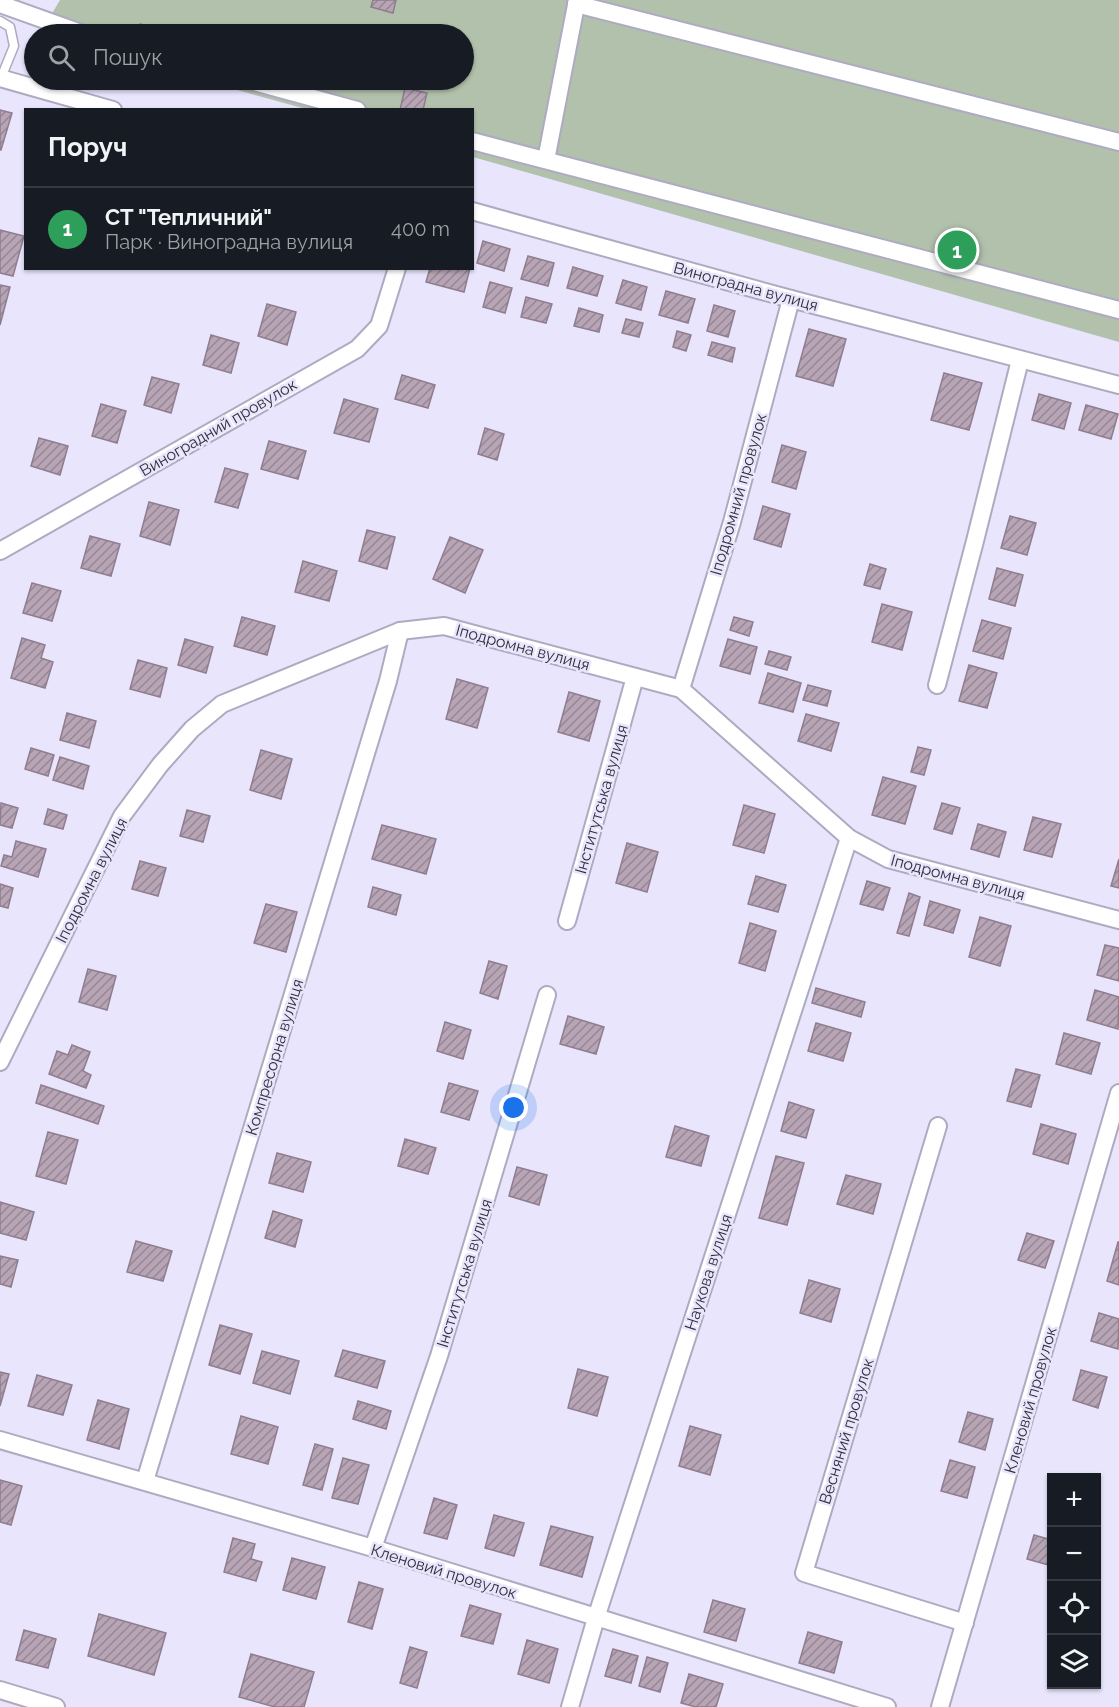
<!DOCTYPE html>
<html lang="uk">
<head>
<meta charset="utf-8">
<style>
	body { margin:0; font-family:Raleway,sans-serif; background:#242831; color:#f1f3f6 }
	.controls { position:absolute; right:18px; bottom:18px; display:grid; overflow:hidden; border-radius:0px; box-shadow:0 2px 4px #0004 }
	.controls button { width:54px; height:54px; display:grid; place-items:center; padding:0; border:0; border-bottom:2px solid #363941; background:#171b24; color:#f1f3f6; font:30px sans-serif }
	.you { position:absolute; left:514px; top:1108px; width:21px; height:21px; margin:-15px; border:4px solid #fff; border-radius:50%; background:#1a73e8; box-shadow:0 0 0 9px #1a73e833 }
	.badge { display:grid; place-items:center; width:39px; height:39px; border-radius:50%; background:#db2777; color:#fff; font-size:20px; font-weight:700 }
	.pin { position:absolute; translate:-50% -50%; border:3px solid #fff; box-shadow:0 2px 6px #0006 }
	.list { margin:0; padding:0; list-style:none }
	h2 { display:flex; justify-content:space-between; align-items:center; height:78px; margin:0; padding:0 24px; font-size:26px }
	h2 small { font-size:20px; font-weight:400; color:#9ea1a6 }
	.list li { display:grid; grid-template-columns:39px 1fr auto; gap:18px; align-items:center; box-sizing:border-box; height:84px; padding:0 24px; border-top:2px solid #363941 }
	.list b { display:block; font-size:22px; white-space:nowrap }
	.list p { margin:0; font-size:20px; white-space:nowrap; color:#9ea1a6 }
	.list em { font-size:20px; font-style:normal; color:#9ea1a6 }
	.icon { flex:none; width:33px; height:33px; fill:none; stroke:currentColor; stroke-width:2; stroke-linecap:round; stroke-linejoin:round }
	.map { position:relative; flex:none; width:1119px; height:1707px; overflow:hidden }
	.search { position:absolute; background:#171b24; box-shadow:0 2px 4px #0004; left:24px; top:24px; width:450px; height:66px; display:flex; align-items:center; gap:15px; box-sizing:border-box; padding:0 21px; border-radius:33px; color:#9ea1a6; font-size:22px }
	.panel { position:absolute; background:#171b24; box-shadow:0 2px 4px #0004; left:24px; top:108px; width:450px; height:162px; border-radius:0px }
	.map>svg:first-child { display:block }
	.green { fill:#b2c1ac }
	.building { fill:url(#building-hatch); stroke:#8f7d8e; stroke-width:1.5 }
	.lines { fill:none; stroke-linecap:round; stroke-linejoin:round }
	.lane-casing { stroke:#aeabc1; stroke-width:11 }
	.street-casing { stroke:#aeabc1; stroke-width:20 }
	.lane { stroke:#fff; stroke-width:8 }
	.street { stroke:#fff; stroke-width:16 }
	.labels { text-anchor:middle; stroke-width:5; stroke-linejoin:round; paint-order:stroke }
	.street-label { font-size:16px; fill:#302f38; stroke:#e8e5fd }
</style>
</head>
<body>
<div class="map">
<svg width="1119" height="1707" viewBox="0 0 1119 1707">
	<defs>
		<pattern id="building-hatch" width="6" height="6" patternUnits="userSpaceOnUse" patternTransform="scale(1.5)"><rect width="6" height="6" fill="#b7a5b6"/><path d="M-1 1l2-2M0 6l6-6M5 7l2-2" fill="none" stroke="#958795"/></pattern>
	</defs>
	<rect width="100%" height="100%" fill="#e8e5fd"/>
	<path class="green" d="M60,0H1119V342L473,157L472,110L306,109L201,80H464V34H40Z"/>
	<g class="building">
		<path d="M373,0H396L393,13L371,7Z"/>
		<path d="M140,24L166,30V34H138Z"/>
		<path d="M31,42L34,43V57L27,55Z"/>
		<path d="M405,88L427,93L423,110H400Z"/>
		<path d="M0,110L12,113L1,150H0Z"/>
		<path d="M0,230L24,236L13,276L0,273Z"/>
		<path d="M483,241L510,249L504,271L477,263Z"/>
		<path d="M528,256L554,263L548,286L521,279Z"/>
		<path d="M573,267L603,276L597,296L567,288Z"/>
		<path d="M430,268H470L464,292L426,282Z"/>
		<path d="M623,280L647,287L641,310L616,303Z"/>
		<path d="M490,282L512,288L505,313L483,307Z"/>
		<path d="M0,285L10,287L0,325Z"/>
		<path d="M666,291L695,299L688,323L659,315Z"/>
		<path d="M526,297L552,304L546,323L521,317Z"/>
		<path d="M267,304L296,312L287,345L258,336Z"/>
		<path d="M714,305L735,311L728,337L707,331Z"/>
		<path d="M579,308L603,315L599,332L574,326Z"/>
		<path d="M626,319L643,323L639,337L622,333Z"/>
		<path d="M809,329L846,339L833,386L796,376Z"/>
		<path d="M677,331L691,335L686,351L673,347Z"/>
		<path d="M211,335L239,343L231,373L203,365Z"/>
		<path d="M712,342L735,348L732,362L708,355Z"/>
		<path d="M944,373L982,383L969,430L931,420Z"/>
		<path d="M402,375L435,385L428,408L395,399Z"/>
		<path d="M152,377L179,384L171,413L144,405Z"/>
		<path d="M1039,394L1071,403L1064,429L1032,420Z"/>
		<path d="M344,399L378,409L369,442L334,433Z"/>
		<path d="M101,404L126,411L117,443L92,436Z"/>
		<path d="M1086,405L1118,414L1111,439L1079,430Z"/>
		<path d="M485,428L504,434L497,460L478,454Z"/>
		<path d="M39,438L68,446L60,475L31,466Z"/>
		<path d="M269,441L306,451L298,479L261,469Z"/>
		<path d="M782,445L806,452L796,489L772,482Z"/>
		<path d="M225,468L248,474L238,508L215,502Z"/>
		<path d="M149,502L179,510L170,545L140,536Z"/>
		<path d="M763,506L790,514L781,547L754,539Z"/>
		<path d="M1010,516L1036,523L1027,555L1001,548Z"/>
		<path d="M367,530L395,537L387,569L359,561Z"/>
		<path d="M90,536L120,544L111,576L81,568Z"/>
		<path d="M450,537L483,550L465,593L433,579Z"/>
		<path d="M303,561L337,571L329,601L295,592Z"/>
		<path d="M870,564L886,569L880,589L864,585Z"/>
		<path d="M997,568L1023,575L1015,606L989,599Z"/>
		<path d="M32,583L61,591L52,621L23,613Z"/>
		<path d="M882,604L912,612L902,650L872,642Z"/>
		<path d="M242,617L275,626L267,655L234,646Z"/>
		<path d="M734,617L753,622L749,636L730,630Z"/>
		<path d="M982,620L1011,628L1003,659L973,651Z"/>
		<path d="M22,638L45,645L41,658L53,662L45,688L11,678Z"/>
		<path d="M185,639L213,647L206,673L178,665Z"/>
		<path d="M728,639L757,647L750,674L720,666Z"/>
		<path d="M769,651L791,657L787,670L765,664Z"/>
		<path d="M138,660L167,668L160,697L130,689Z"/>
		<path d="M969,665L997,673L987,708L959,701Z"/>
		<path d="M768,673L801,683L793,712L759,703Z"/>
		<path d="M457,679L488,688L477,728L446,719Z"/>
		<path d="M808,685L831,691L827,706L803,700Z"/>
		<path d="M569,692L600,701L589,741L558,732Z"/>
		<path d="M67,713L96,721L89,748L60,740Z"/>
		<path d="M806,714L839,723L831,751L798,741Z"/>
		<path d="M918,747L931,750L924,775L911,772Z"/>
		<path d="M31,748L54,755L48,776L25,769Z"/>
		<path d="M261,750L292,759L281,799L250,790Z"/>
		<path d="M60,757L89,766L83,789L53,780Z"/>
		<path d="M883,777L916,786L905,824L872,815Z"/>
		<path d="M1,803L18,808L12,828L0,825Z"/>
		<path d="M942,803L960,808L952,834L934,829Z"/>
		<path d="M744,805L775,814L764,853L733,845Z"/>
		<path d="M48,809L67,815L63,829L44,824Z"/>
		<path d="M187,810L210,816L203,842L180,836Z"/>
		<path d="M1033,817L1061,824L1052,857L1024,850Z"/>
		<path d="M978,824L1006,832L999,857L971,849Z"/>
		<path d="M382,825L436,839L426,874L372,859Z"/>
		<path d="M16,841L46,849L38,877L1,866L4,855L12,857Z"/>
		<path d="M627,843L658,852L647,892L616,883Z"/>
		<path d="M1119,859V888L1111,886Z"/>
		<path d="M140,861L166,868L158,896L132,889Z"/>
		<path d="M756,876L786,885L778,912L748,904Z"/>
		<path d="M867,881L890,888L883,910L860,904Z"/>
		<path d="M0,884L13,888L8,908L0,906Z"/>
		<path d="M373,887L401,895L396,915L368,907Z"/>
		<path d="M909,893L920,897L909,936L897,933Z"/>
		<path d="M930,901L960,910L953,933L924,925Z"/>
		<path d="M266,904L297,912L286,952L254,943Z"/>
		<path d="M980,917L1011,926L1000,966L969,957Z"/>
		<path d="M750,923L776,931L765,971L739,963Z"/>
		<path d="M1105,945L1119,948V981L1097,975Z"/>
		<path d="M489,961L507,966L498,999L480,993Z"/>
		<path d="M88,969L116,976L107,1010L79,1002Z"/>
		<path d="M816,988L865,1002L861,1017L812,1003Z"/>
		<path d="M1095,990L1119,997L1118,1029L1087,1020Z"/>
		<path d="M568,1016L604,1027L596,1054L560,1044Z"/>
		<path d="M445,1022L471,1030L463,1059L437,1051Z"/>
		<path d="M816,1023L851,1033L843,1061L808,1051Z"/>
		<path d="M1064,1033L1100,1043L1091,1074L1056,1064Z"/>
		<path d="M72,1045L90,1052L83,1071L91,1075L86,1088L49,1074L57,1051L68,1055Z"/>
		<path d="M1016,1069L1040,1075L1031,1107L1007,1101Z"/>
		<path d="M449,1083L478,1091L469,1120L441,1112Z"/>
		<path d="M41,1085L104,1106L98,1124L36,1103Z"/>
		<path d="M789,1102L814,1110L806,1138L781,1131Z"/>
		<path d="M1041,1124L1076,1134L1068,1164L1033,1154Z"/>
		<path d="M675,1126L709,1136L701,1166L666,1157Z"/>
		<path d="M48,1132L78,1140L66,1184L36,1176Z"/>
		<path d="M405,1139L436,1148L428,1174L398,1166Z"/>
		<path d="M277,1153L311,1162L303,1192L269,1183Z"/>
		<path d="M776,1156L804,1163L787,1225L759,1218Z"/>
		<path d="M517,1167L547,1175L539,1205L509,1196Z"/>
		<path d="M846,1175L881,1184L873,1214L837,1204Z"/>
		<path d="M0,1202L34,1212L26,1240L0,1233Z"/>
		<path d="M273,1211L302,1220L295,1247L265,1238Z"/>
		<path d="M1027,1233L1054,1241L1045,1268L1018,1260Z"/>
		<path d="M136,1241L172,1251L163,1281L127,1272Z"/>
		<path d="M1118,1242H1119V1285L1107,1281Z"/>
		<path d="M0,1256L18,1260L11,1287L0,1284Z"/>
		<path d="M809,1280L840,1289L831,1322L800,1313Z"/>
		<path d="M1099,1313L1119,1319L1118,1349L1091,1341Z"/>
		<path d="M220,1325L252,1334L240,1374L209,1365Z"/>
		<path d="M343,1350L385,1361L377,1388L335,1376Z"/>
		<path d="M262,1351L299,1361L290,1394L253,1383Z"/>
		<path d="M578,1369L608,1377L597,1416L568,1408Z"/>
		<path d="M1081,1370L1107,1377L1098,1408L1073,1400Z"/>
		<path d="M0,1372L9,1374L0,1406Z"/>
		<path d="M37,1375L72,1385L63,1415L28,1406Z"/>
		<path d="M98,1400L129,1409L119,1449L87,1440Z"/>
		<path d="M358,1401L391,1411L386,1429L353,1419Z"/>
		<path d="M968,1412L993,1419L985,1450L959,1442Z"/>
		<path d="M241,1416L278,1427L268,1464L231,1454Z"/>
		<path d="M690,1426L721,1435L710,1475L679,1466Z"/>
		<path d="M315,1444L333,1449L322,1490L303,1485Z"/>
		<path d="M343,1458L369,1465L358,1504L332,1498Z"/>
		<path d="M950,1460L975,1467L967,1498L941,1491Z"/>
		<path d="M0,1480L22,1486L11,1525L0,1522Z"/>
		<path d="M434,1498L457,1505L447,1539L424,1533Z"/>
		<path d="M494,1515L524,1523L514,1556L485,1548Z"/>
		<path d="M551,1526L593,1537L582,1577L540,1565Z"/>
		<path d="M1034,1535L1052,1540V1566L1027,1559Z"/>
		<path d="M233,1538L255,1544L251,1559L262,1562L256,1581L224,1572Z"/>
		<path d="M292,1558L325,1567L316,1599L283,1590Z"/>
		<path d="M359,1582L383,1589L372,1629L348,1622Z"/>
		<path d="M713,1600L745,1609L736,1641L704,1632Z"/>
		<path d="M470,1605L501,1614L493,1644L461,1636Z"/>
		<path d="M99,1614L166,1633L154,1675L88,1656Z"/>
		<path d="M24,1630L56,1639L48,1668L16,1660Z"/>
		<path d="M808,1632L842,1642L834,1673L799,1663Z"/>
		<path d="M527,1640L558,1649L549,1683L518,1674Z"/>
		<path d="M410,1647L427,1652L417,1688L400,1683Z"/>
		<path d="M613,1649L638,1656L631,1683L605,1676Z"/>
		<path d="M251,1654L314,1672L304,1707H275L239,1697Z"/>
		<path d="M647,1657L668,1663L660,1692L639,1686Z"/>
		<path d="M689,1674L723,1684L716,1707H696L681,1703Z"/>
	</g>
	<g class="lines">
		<g class="lane-casing">
			<path id="lane" d="M0,21L10,27L14,46L1,78"/>
		</g>
		<g class="street-casing">
			<g id="street">
				<path d="M0,4L84,34"/>
				<path d="M576,4L1119,142"/>
				<path d="M0,78L113,110"/>
				<path d="M247,80L357,110"/>
				<path d="M472,141L1119,310"/>
				<path d="M546,160L577,0"/>
				<path d="M472,211L791,299L1119,385"/>
				<path d="M0,551L357,349L379,326L397,268"/>
				<path d="M937,685L975,541L1020,360"/>
				<path d="M681,689L732,522L791,299"/>
				<path d="M567,921L635,677"/>
				<path d="M0,1062L122,816L160,765L192,729L222,704L400,631L444,626L681,689L849,838L888,859L1119,920"/>
				<path d="M938,1126L804,1573L965,1623"/>
				<path d="M0,1440L373,1548L887,1707"/>
				<path d="M145,1481L388,681L400,631"/>
				<path d="M373,1548L439,1356L547,995"/>
				<path d="M0,1690L56,1707"/>
				<path d="M570,1707L596,1618L849,838"/>
				<path d="M940,1707L1119,1093"/>
			</g>
		</g>
		<use href="#lane" class="lane"/>
		<use href="#street" class="street"/>
	</g>
	<g class="labels">
		<g class="street-label">
			<text transform="translate(746 286) rotate(15)" y="6">Виноградна вулиця</text>
			<text transform="translate(218 427) rotate(-30)" y="6">Виноградний провулок</text>
			<text transform="translate(738 494) rotate(-74)" y="6">Іподромний провулок</text>
			<text transform="translate(523 647) rotate(15)" y="6">Іподромна вулиця</text>
			<text transform="translate(601 799) rotate(-74)" y="6">Інститутська вулиця</text>
			<text transform="translate(958 877) rotate(15)" y="6">Іподромна вулиця</text>
			<text transform="translate(91 880) rotate(-63)" y="6">Іподромна вулиця</text>
			<text transform="translate(274 1057) rotate(-73)" y="6">Компресорна вулиця</text>
			<text transform="translate(708 1272) rotate(-72)" y="6">Наукова вулиця</text>
			<text transform="translate(464 1273) rotate(-73)" y="6">Інститутська вулиця</text>
			<text transform="translate(1030 1400) rotate(-74)" y="6">Кленовий провулок</text>
			<text transform="translate(846 1431) rotate(-73)" y="6">Весняний провулок</text>
			<text transform="translate(444 1571) rotate(17)" y="6">Кленовий провулок</text>
		</g>
	</g>
</svg>
<div class="controls">
<button>+</button>
<button>−</button>
<button><svg class="icon" aria-label="locate" viewBox="0 0 24 24"><circle cx="12" cy="12" r="6"/><path d="M12 2v4M12 18v4M2 12h4M18 12h4"/></svg></button>
<button><svg class="icon" aria-label="layers" viewBox="0 0 24 24"><path d="M12 4l9 5-9 5-9-5zM3 14l9 5 9-5"/></svg></button>
</div>
<div class="you"></div>
<div class="pin badge" style="left:957px;top:250px;background:#2e9e5b">1</div>
<div class="search"><svg class="icon" aria-label="search" viewBox="0 0 24 24"><circle cx="10" cy="10" r="6"/><path d="M15 15l6 6"/></svg>Пошук</div>
<section class="panel">
<h2>Поруч<small></small></h2>
<ul class="list">
<li><span class="badge" style="background:#2e9e5b">1</span><div><b>СТ &quot;Тепличний&quot;</b><p>Парк · Виноградна вулиця</p></div><em>400 m</em></li>
</ul>
</section>
</div>
</body>
</html>
